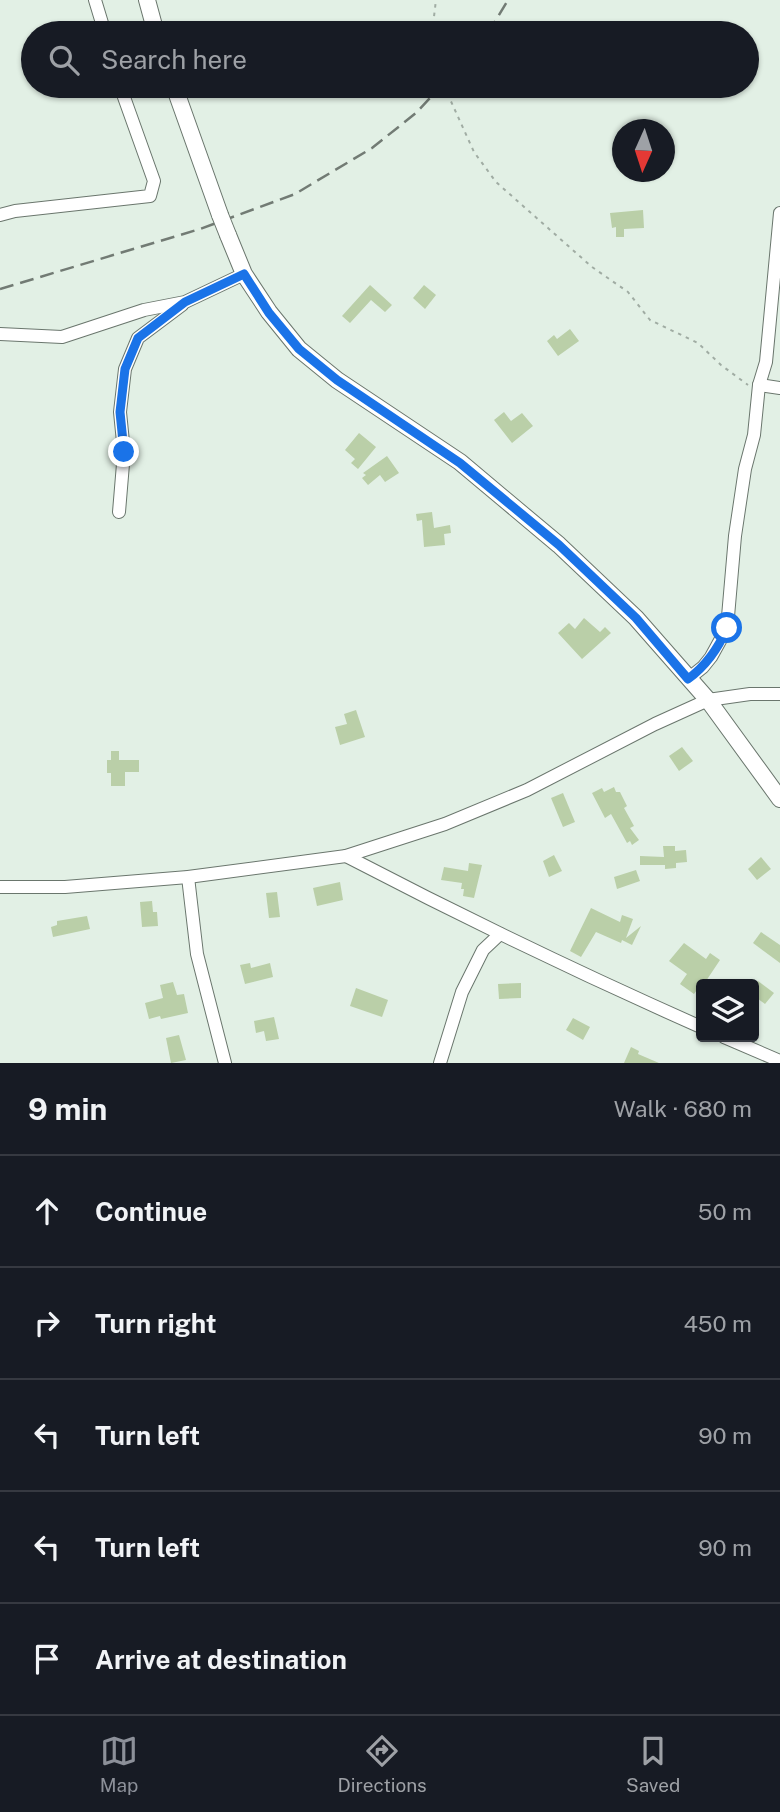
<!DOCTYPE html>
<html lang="en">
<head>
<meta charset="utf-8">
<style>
	body { margin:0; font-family:"Public Sans",sans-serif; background:#242831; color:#f1f3f6 }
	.controls { position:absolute; right:21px; bottom:21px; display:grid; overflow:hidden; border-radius:7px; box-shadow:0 2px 5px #0004 }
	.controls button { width:63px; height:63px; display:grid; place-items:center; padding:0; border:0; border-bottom:2px solid #363941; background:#171b24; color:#f1f3f6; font:35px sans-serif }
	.compass { position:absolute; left:612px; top:119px; width:63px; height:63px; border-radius:50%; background:#171b24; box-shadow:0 2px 5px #0004; rotate:183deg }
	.stop { position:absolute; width:21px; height:21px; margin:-16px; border:5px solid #1a73e8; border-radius:50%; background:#fff }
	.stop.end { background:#1a73e8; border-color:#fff; box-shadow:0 2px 7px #0008 }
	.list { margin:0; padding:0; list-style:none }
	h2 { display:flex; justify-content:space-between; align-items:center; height:91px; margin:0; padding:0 28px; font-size:30px }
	h2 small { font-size:23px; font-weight:400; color:#9ea1a6 }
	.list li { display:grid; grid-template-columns:46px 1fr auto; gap:21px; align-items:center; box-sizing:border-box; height:112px; padding:0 28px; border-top:2px solid #363941 }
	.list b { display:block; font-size:26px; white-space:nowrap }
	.list em { font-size:23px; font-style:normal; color:#9ea1a6 }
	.icon { flex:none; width:38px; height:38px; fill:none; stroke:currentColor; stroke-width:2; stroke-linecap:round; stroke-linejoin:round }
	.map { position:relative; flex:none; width:780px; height:1063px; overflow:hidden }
	.search { position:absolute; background:#171b24; box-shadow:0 2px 5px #0004; left:21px; right:21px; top:21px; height:77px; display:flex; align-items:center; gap:18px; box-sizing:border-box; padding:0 24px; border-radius:38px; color:#9ea1a6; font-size:26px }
	.sheet { height:651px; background:#171b24 }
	nav { display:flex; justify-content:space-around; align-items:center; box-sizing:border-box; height:98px; border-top:2px solid #363941; background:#171b24; font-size:19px; color:#9ea1a6 }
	nav a { display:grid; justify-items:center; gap:4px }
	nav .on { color:#8c9099 }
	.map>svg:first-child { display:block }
	.building { fill:#bacfa8 }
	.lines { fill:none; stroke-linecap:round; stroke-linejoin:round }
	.minor-casing { stroke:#6a766d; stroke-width:14 }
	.major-casing { stroke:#6a766d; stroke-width:18 }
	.path { stroke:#a0aca3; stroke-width:2; stroke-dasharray:3.5 5; stroke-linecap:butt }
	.minor { stroke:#fff; stroke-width:12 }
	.major { stroke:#fff; stroke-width:16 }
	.rail { stroke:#727b74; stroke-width:2.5; stroke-dasharray:14 7; stroke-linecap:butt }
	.major-bridge-casing { stroke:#6a766d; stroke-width:18; stroke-linecap:butt }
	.major-bridge { stroke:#fff; stroke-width:16 }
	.route { stroke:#1a73e8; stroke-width:9 }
</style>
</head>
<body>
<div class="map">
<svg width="780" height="1063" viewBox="0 0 780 1063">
	<rect width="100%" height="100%" fill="#e2f0e5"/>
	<g class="building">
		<path d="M643,210L644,228L624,229V237H616V227L612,228L610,213Z"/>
		<path d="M370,285L392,305L385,312L371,300L350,323L342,316Z"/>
		<path d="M424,285L436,295L425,309L413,298Z"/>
		<path d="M570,329L579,341L558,356L547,341L554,335L557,339Z"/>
		<path d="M504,412L511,421L522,413L533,426L512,443L494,420Z"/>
		<path d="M359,433L376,447L358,469L351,463L355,459L345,450Z"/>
		<path d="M387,456L399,473L385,482L380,475L368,485L362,478L366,475L363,473Z"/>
		<path d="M432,512L434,528L450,525L451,533L444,534L445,545L424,547L422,520L417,521L416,514Z"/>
		<path d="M584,618L600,632L605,627L611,633L582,659L558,633L569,623L575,629Z"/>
		<path d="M356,710L365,737L340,745L335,727L347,724L344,714Z"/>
		<path d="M682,747L693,761L679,771L669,756Z"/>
		<path d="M111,751H119V760H139V772H125V786H111V773H107V760H111Z"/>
		<path d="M614,787L616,792H620L627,806L624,808L634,826L630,828L639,840L632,845L630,841L627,843L611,814L605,818L592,793L602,788L604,792Z"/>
		<path d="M563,793L575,822L563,827L551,798Z"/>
		<path d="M663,846H675V851L686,850L687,862L676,863V868L665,869V865H640V856L664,857Z"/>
		<path d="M554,855L562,871L549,877L543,861Z"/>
		<path d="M761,857L771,869L757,880L748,869Z"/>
		<path d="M469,863L482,865L474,898L463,896L464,889H461L462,883L441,880L444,867L468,871Z"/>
		<path d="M636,870L640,881L617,889L614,877Z"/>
		<path d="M340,882L343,900L317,906L313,888Z"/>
		<path d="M277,892L280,917L269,918L266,893Z"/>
		<path d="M152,901L153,912H157L158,926L142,927L140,902Z"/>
		<path d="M591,908L620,922L622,915L633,919L626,938L641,926L632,945L622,940L621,943L596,932L581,957L570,951Z"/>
		<path d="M87,916L90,929L53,937L51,927L57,925V921Z"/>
		<path d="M761,932L780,945V963L753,943Z"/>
		<path d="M684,943L706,959L710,953L720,960L704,984H701L694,994L680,984L687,974L669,961Z"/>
		<path d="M250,963L251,968L270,963L273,977L245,984L240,965Z"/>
		<path d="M758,981L774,993L765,1004L754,996V986Z"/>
		<path d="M173,982L177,995L184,994L188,1013L161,1019L160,1016L149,1019L145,1003L163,998L160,985Z"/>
		<path d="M521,983V998L499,999L498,984Z"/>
		<path d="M356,988L388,1000L382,1017L350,1006Z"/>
		<path d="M274,1017L279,1039L266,1041L264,1031L256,1033L254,1021Z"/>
		<path d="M573,1018L590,1027L583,1040L566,1030Z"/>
		<path d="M179,1035L186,1060L171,1063L166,1038Z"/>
		<path d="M631,1047L639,1051L638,1054L659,1063H624Z"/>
	</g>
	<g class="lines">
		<g class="minor-casing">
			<g id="minor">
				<path d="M95,0L105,33"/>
				<path d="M0,215L15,211L150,196L154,181L120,86"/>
				<path d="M0,334L62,337L144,310L185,302L244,274"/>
				<path d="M759,385L780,388"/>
				<path d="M119,512L124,452L120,412L125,369L138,338L182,305"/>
				<path d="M688,679L703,667L711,657L727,628L735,536L745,469L754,435L759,385L766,362L780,213"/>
				<path d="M346,856C463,917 581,974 701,1027"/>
				<path d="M188,877L197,954L225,1063"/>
				<path d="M0,887H65L188,877L346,856L445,824L527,790L655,724L708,700L750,694H780"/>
				<path d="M724,1037L780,1061"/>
				<path d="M440,1063L462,992L483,950L500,934"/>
			</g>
		</g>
		<g class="major-casing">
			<g id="major">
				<path d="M147,0L156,33"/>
				<path d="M174,86L220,215"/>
				<path d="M228,235L244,274L269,312L299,349L337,380L460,462L559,545L636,618L708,700L780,799"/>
			</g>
		</g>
		<g class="path">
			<path d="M432,33L436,0"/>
			<path d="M444,86L474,152L496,182L592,267L628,292L650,320L698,343L721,365L748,385"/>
		</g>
		<use href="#minor" class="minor"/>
		<use href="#major" class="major"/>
		<g class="rail">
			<path d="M488,33L508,0"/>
			<path d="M0,289L200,229L295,194L372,148L416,113L441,86"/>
		</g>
		<g class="major-bridge-casing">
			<path id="major-bridge" d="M220,215L228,235"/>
		</g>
		<use href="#major-bridge" class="major-bridge"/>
	</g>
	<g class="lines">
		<path class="route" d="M124,452L120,412L125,369L138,338L185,302L244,274L269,313L299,349L337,380L460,463L559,545L636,618L688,679C707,665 718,649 727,628"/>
	</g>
</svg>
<div class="controls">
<button><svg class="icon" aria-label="layers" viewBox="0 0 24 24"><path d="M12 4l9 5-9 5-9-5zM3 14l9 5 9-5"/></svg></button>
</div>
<svg class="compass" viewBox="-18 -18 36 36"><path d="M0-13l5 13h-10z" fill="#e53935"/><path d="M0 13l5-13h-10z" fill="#9ea1a6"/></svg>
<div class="stop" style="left:727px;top:628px"></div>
<div class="stop end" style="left:124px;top:452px"></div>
<div class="search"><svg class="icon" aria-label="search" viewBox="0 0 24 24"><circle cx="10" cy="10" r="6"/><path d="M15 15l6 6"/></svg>Search here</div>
</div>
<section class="sheet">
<h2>9 min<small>Walk · 680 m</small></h2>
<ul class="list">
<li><svg class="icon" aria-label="ahead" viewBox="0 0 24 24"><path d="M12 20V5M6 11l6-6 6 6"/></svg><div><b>Continue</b></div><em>50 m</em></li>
<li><svg class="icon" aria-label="right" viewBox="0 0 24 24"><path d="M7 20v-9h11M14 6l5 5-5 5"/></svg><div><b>Turn right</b></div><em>450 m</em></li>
<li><svg class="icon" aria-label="left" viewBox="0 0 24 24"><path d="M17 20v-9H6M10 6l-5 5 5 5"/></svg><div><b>Turn left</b></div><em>90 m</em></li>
<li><svg class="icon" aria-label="left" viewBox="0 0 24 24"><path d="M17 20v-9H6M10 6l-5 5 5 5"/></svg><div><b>Turn left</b></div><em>90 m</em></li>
<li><svg class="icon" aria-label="arrive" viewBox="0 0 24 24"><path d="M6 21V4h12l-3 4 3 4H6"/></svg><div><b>Arrive at destination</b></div></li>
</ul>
</section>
<nav>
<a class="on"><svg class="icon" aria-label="map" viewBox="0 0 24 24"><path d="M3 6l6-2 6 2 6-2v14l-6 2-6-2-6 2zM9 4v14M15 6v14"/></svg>Map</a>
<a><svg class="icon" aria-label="directions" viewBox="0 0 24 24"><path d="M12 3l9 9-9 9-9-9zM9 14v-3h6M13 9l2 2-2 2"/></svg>Directions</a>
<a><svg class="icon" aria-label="saved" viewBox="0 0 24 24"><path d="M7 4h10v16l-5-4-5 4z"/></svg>Saved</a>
</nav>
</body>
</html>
